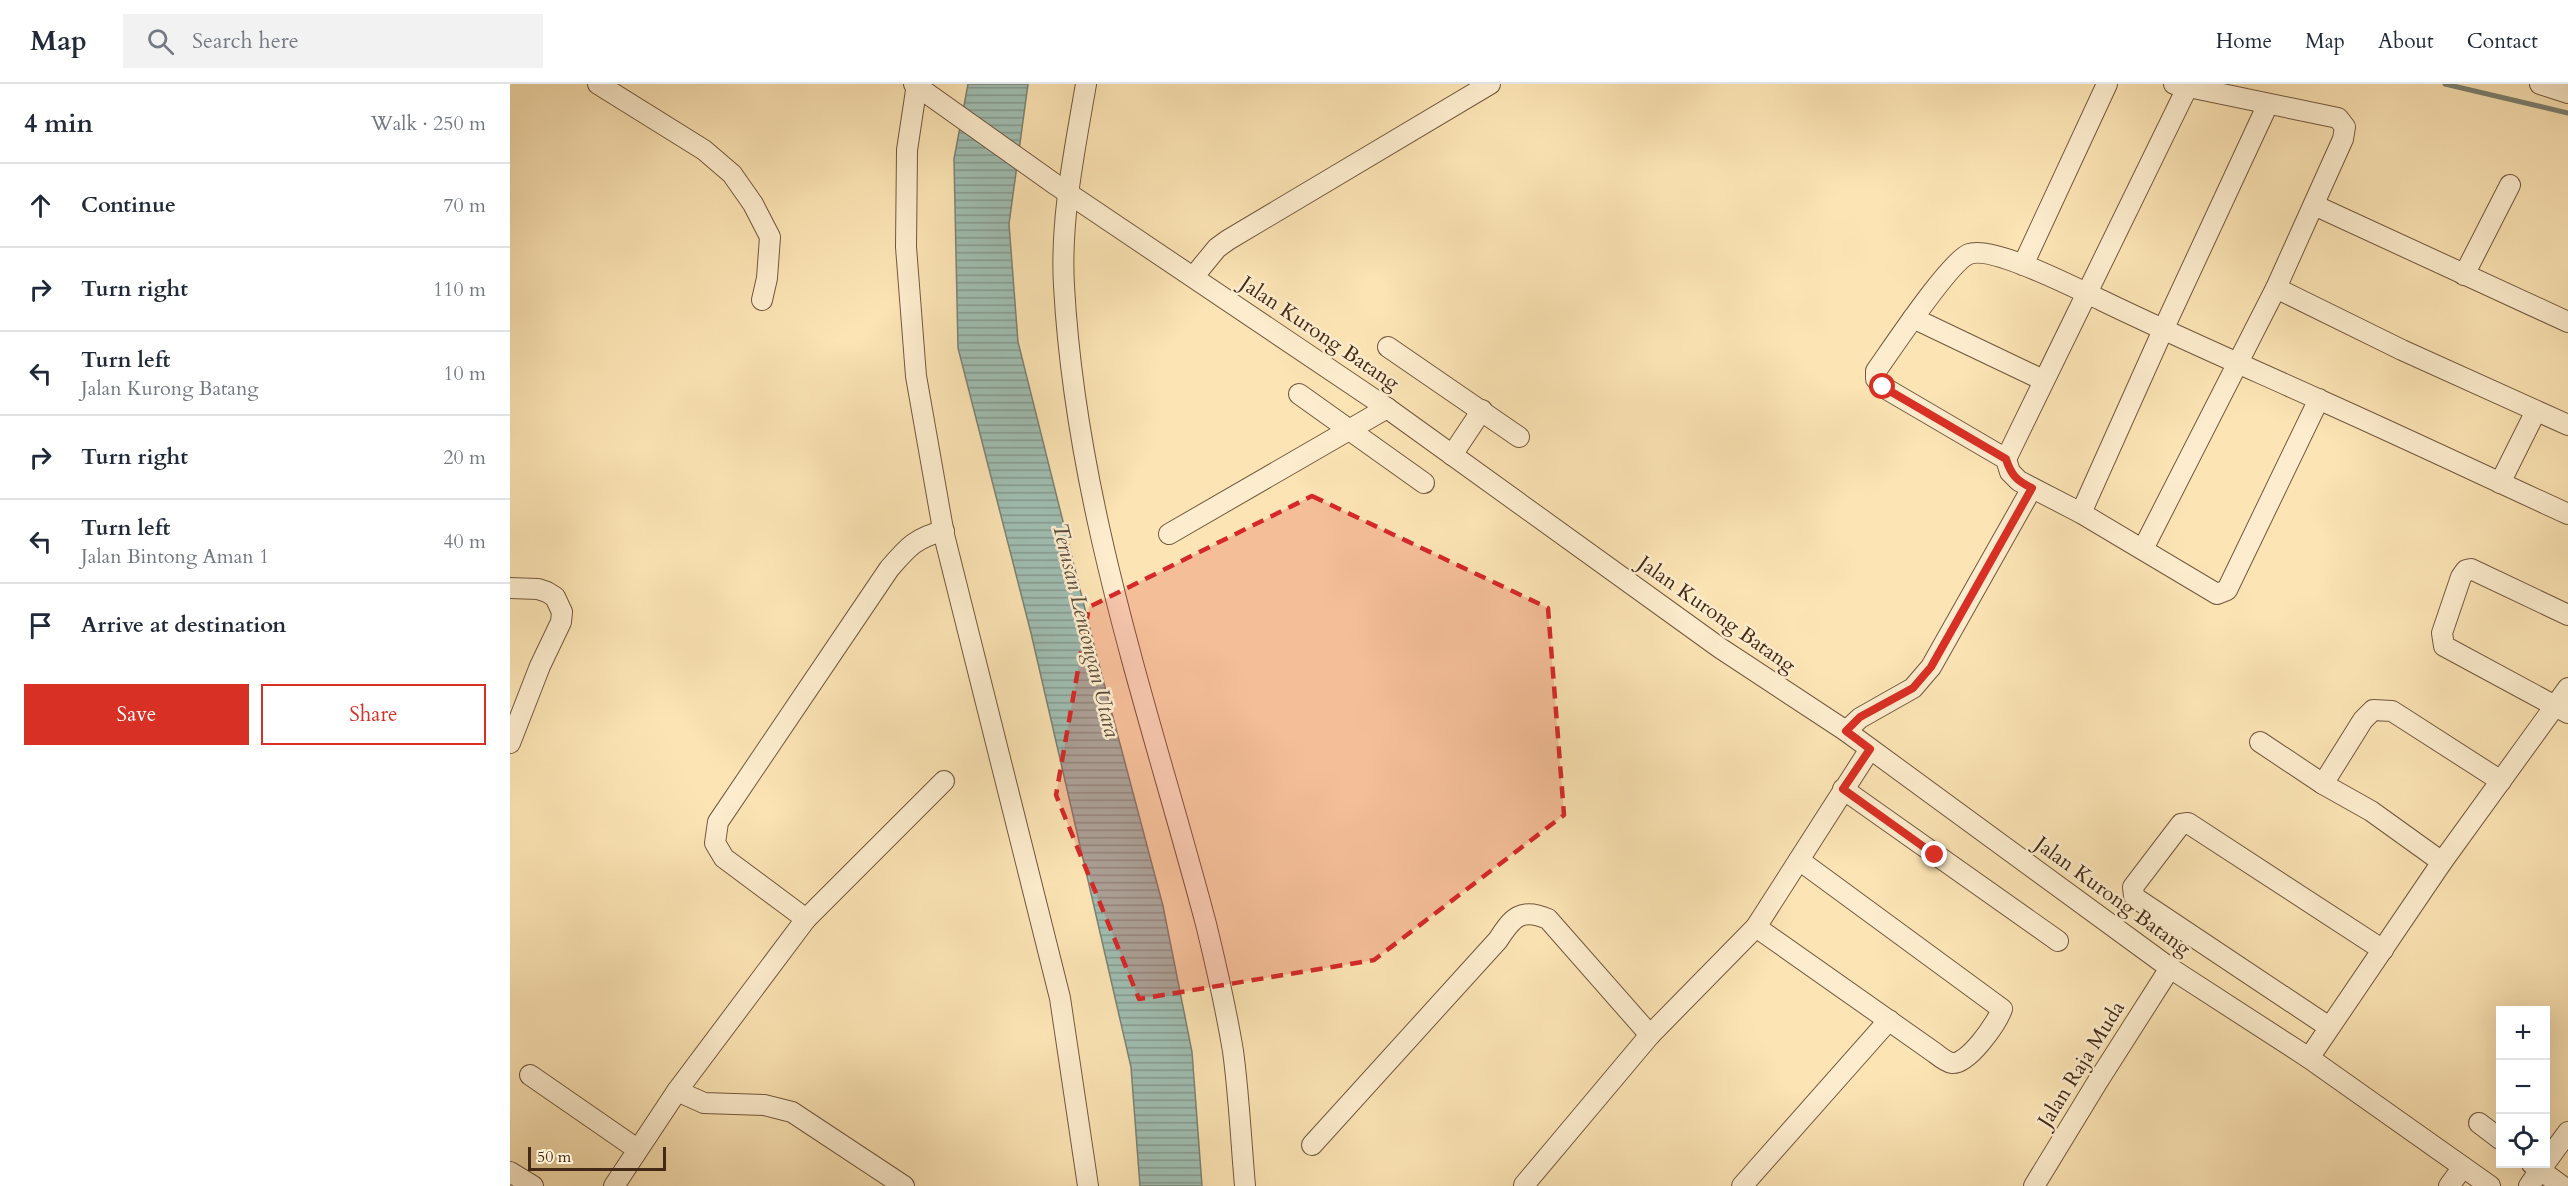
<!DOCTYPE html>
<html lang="en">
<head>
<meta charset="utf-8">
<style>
	body { margin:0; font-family:Cardo,serif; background:#f2f2f3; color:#1f2937 }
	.controls { position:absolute; right:18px; bottom:18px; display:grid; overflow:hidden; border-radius:0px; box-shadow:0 6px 24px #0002 }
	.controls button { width:54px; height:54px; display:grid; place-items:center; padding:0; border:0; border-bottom:2px solid #e0e1e3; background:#fff; color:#1f2937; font:30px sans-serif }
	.scale { position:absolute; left:18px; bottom:15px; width:138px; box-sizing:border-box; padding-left:6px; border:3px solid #442917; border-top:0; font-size:16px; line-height:21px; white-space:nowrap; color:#442917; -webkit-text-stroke:4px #fdedce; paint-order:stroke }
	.stop { position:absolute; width:18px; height:18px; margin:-14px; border:4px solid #d93025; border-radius:50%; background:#fff }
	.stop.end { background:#d93025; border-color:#fff; box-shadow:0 2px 6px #0008 }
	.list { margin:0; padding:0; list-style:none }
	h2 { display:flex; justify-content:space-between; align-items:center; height:78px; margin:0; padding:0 24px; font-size:26px }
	h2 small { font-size:20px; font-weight:400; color:#747a83 }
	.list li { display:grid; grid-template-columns:39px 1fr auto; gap:18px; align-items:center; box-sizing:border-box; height:84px; padding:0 24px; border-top:2px solid #e0e1e3 }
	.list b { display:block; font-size:22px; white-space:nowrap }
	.list p { margin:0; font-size:20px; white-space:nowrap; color:#747a83 }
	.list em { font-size:20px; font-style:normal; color:#747a83 }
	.actions { display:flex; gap:12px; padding:18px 24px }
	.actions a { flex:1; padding:14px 0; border:2px solid #d93025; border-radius:0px; text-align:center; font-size:21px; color:#d93025 }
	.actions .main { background:#d93025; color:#fff }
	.icon { flex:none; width:33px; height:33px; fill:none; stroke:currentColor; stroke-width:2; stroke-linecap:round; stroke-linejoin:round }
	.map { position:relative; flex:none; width:2058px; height:1102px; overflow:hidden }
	header { display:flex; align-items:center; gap:36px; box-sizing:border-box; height:84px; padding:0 30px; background:#fff; border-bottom:2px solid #e0e1e3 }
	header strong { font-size:28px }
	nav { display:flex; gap:33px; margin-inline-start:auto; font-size:21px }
	.search { width:420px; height:54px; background:#f2f2f3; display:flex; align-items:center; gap:15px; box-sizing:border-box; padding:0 21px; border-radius:0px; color:#747a83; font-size:22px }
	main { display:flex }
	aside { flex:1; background:#fff }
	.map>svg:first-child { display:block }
	.water { fill:url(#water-rules); stroke:#7b8274; stroke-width:1.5 }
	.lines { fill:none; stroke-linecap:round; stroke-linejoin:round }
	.stream { stroke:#7b8274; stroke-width:5 }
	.minor-casing { stroke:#72583e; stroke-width:22 }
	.minor { stroke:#fdedce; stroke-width:20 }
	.route { stroke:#d93025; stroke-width:8 }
	.marked { fill:#d62828; fill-opacity:0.2; stroke:#d62828; stroke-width:4.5; stroke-dasharray:12 8; stroke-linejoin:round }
	.labels { text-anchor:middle; stroke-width:5; stroke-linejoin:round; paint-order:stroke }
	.street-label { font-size:21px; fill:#442917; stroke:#fdedce }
	.water-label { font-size:22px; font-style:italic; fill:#5b4e3e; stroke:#fdedce }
</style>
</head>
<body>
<header>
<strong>Map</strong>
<div class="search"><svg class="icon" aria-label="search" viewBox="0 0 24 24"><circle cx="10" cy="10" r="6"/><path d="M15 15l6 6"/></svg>Search here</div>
<nav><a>Home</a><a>Map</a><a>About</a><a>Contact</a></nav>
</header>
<main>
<aside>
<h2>4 min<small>Walk · 250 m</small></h2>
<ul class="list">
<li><svg class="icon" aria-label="ahead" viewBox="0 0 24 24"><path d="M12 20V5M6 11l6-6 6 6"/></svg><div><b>Continue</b></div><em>70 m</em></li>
<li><svg class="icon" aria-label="right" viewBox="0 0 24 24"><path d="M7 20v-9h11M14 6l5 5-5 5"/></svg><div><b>Turn right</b></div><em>110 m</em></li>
<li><svg class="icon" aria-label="left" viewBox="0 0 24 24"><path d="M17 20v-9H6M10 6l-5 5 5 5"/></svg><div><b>Turn left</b><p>Jalan Kurong Batang</p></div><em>10 m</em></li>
<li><svg class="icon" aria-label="right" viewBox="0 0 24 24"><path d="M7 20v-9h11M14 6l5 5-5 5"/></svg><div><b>Turn right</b></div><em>20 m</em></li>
<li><svg class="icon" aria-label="left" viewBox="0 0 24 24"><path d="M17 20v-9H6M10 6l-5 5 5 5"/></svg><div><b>Turn left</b><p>Jalan Bintong Aman 1</p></div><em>40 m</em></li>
<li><svg class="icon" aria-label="arrive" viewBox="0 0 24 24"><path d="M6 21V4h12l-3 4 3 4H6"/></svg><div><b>Arrive at destination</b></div></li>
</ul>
<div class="actions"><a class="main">Save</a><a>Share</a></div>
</aside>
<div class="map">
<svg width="2058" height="1102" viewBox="0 0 2058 1102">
	<defs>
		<pattern id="water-rules" width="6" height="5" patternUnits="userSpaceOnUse" patternTransform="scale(1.5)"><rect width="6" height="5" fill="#a0beb2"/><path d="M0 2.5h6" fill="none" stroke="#849a90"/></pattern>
	</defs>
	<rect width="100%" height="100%" fill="#fce4b4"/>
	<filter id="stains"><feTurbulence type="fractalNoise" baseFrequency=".00333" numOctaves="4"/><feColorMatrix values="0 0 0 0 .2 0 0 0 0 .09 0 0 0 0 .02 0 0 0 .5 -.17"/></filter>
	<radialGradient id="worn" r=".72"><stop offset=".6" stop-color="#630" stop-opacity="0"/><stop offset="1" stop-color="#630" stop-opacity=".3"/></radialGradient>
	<path class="water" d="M458,0H518L499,140L508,258L587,573L653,822L682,968L692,1102H630L621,983L521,549L448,264L444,75Z"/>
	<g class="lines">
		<path class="stream" d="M1935,0L2058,29"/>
		<g class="minor-casing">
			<g id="minor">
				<path d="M88,0L194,66L222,90L243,120L260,153L257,194L252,216"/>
				<path d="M404,0L546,101L877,324L1210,564L1336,647L1660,884L1799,974L1980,1102"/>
				<path d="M407,0L397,66L396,163L406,292L434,451L550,914L578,1102"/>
				<path d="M576,0C565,65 550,135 554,202C566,422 640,629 696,840C706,881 716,925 723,967C729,1011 731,1057 735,1102"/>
				<path d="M2030,0L2058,9"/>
				<path d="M1804,121L2058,238"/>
				<path d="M1513,181L1597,0"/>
				<path d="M1954,191L2000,101"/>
				<path d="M684,192L707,164L718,156L980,0"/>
				<path d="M1766,204L1892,266L2058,341"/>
				<path d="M1403,234L1533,296"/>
				<path d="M878,263L1009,353"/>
				<path d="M789,310L914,399"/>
				<path d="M1809,315L1717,506L1707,510L1571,429L1509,397L1500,388L1496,375L1373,303L1366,295V287C1381,266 1440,177 1459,170C1483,161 1567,205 1591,216C1663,251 1737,283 1810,316C1893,353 1975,392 2058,430"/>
				<path d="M942,371L972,326"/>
				<path d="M1496,375L1677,4"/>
				<path d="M1990,399L2026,327"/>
				<path d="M1571,429L1653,246L1758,20"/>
				<path d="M659,450L877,324"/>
				<path d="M1633,465L1766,204L1833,55L1835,43L1828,34L1664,0"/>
				<path d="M0,504L28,505L37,508L45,513L52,528L51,538L30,582L0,659"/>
				<path d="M2058,531L1961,485L1956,486L1951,493L1932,549L1934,562L2058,629"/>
				<path d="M1336,647L1350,634L1403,604L1421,583L1522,404"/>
				<path d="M1750,658L1813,700L1861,727L1932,778"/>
				<path d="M1813,700L1853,636L1863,626L1882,627L1991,697"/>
				<path d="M1333,705L1548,857"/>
				<path d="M296,835L434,697"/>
				<path d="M1246,843L1425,969C1430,973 1436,978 1442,979C1458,981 1487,939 1492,925L1289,776"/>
				<path d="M1819,943L1627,815L1624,812L1623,803L1671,740L1678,739L1873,866"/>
				<path d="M1799,974L1932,778L2058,604"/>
				<path d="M20,991L127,1065"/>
				<path d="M167,1007L194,1019L254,1021L282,1028L394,1102"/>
				<path d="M1969,1039L1990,1055"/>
				<path d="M802,1061L988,856C1002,834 1011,823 1038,835L1140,951"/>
				<path d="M2036,1078L2058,1048"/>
				<path d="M2022,1080L2052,1102"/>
				<path d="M0,1088L23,1102"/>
				<path d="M1014,1101L1140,951L1246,843L1360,665"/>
				<path d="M104,1102L167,1007L296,835L214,774L205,759L208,738L379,485C397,464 406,453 434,447"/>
				<path d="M1232,1102L1379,936"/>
				<path d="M1524,1102L1588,997L1660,884"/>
				<path d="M1939,1102L1953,1083"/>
				<path d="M2019,1102L2034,1080"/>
			</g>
		</g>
		<use href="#minor" class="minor"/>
	</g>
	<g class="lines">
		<path class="route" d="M1373,303L1496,375C1501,391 1507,397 1522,404L1421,583L1403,604L1350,633L1336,647L1360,665L1333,705L1425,771"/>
	</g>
	<path class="marked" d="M802,412L1038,524L1054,731L864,876L629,915L546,711L579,523Z"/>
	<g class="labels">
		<g class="street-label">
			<text transform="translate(810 249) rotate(34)" y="7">Jalan Kurong Batang</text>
			<text transform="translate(1207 530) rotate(35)" y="7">Jalan Kurong Batang</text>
			<text transform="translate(1603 812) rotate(36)" y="7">Jalan Kurong Batang</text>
			<text transform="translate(1571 980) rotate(-58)" y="7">Jalan Raja Muda</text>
		</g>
		<g class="water-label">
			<text transform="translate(577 546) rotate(76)" y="8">Terusan Lencongan Utara</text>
		</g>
	</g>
	<rect width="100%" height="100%" filter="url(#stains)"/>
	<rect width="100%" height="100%" fill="url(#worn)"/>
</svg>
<div class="controls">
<button>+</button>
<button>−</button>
<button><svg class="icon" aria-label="locate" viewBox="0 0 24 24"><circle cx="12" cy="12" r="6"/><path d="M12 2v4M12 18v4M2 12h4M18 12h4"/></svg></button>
</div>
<div class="scale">50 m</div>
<div class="stop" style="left:1373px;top:303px"></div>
<div class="stop end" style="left:1425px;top:771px"></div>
</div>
</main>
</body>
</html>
